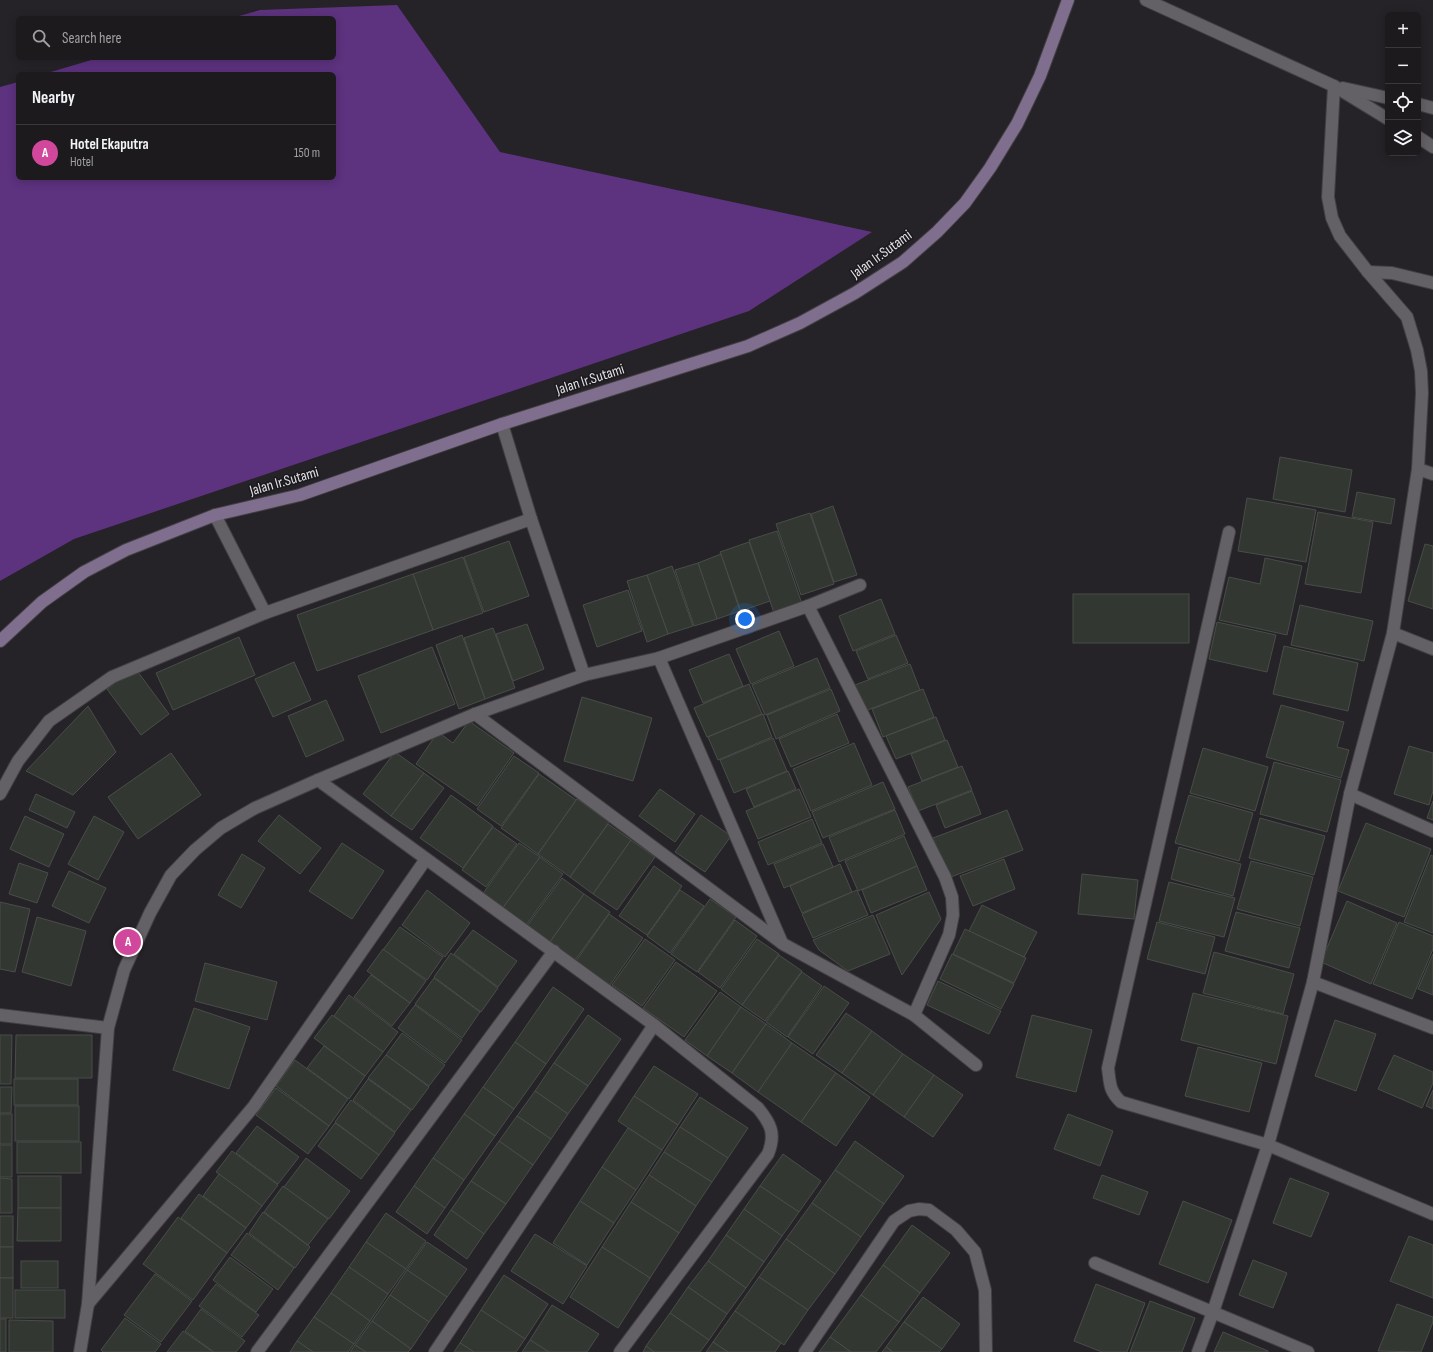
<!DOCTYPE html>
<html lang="en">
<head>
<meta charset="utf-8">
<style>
	body { margin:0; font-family:"Sofia Sans Condensed",sans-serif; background:#29272a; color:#f1f3f6 }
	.controls { position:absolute; right:12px; top:12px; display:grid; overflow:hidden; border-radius:6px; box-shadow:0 2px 10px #0003 }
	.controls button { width:36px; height:36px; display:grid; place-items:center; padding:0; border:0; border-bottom:1px solid #3a383b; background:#1c1a1d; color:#f1f3f6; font:20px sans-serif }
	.you { position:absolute; left:745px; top:619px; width:14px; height:14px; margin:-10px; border:3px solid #fff; border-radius:50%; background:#1a73e8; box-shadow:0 0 0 6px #1a73e833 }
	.badge { display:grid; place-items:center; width:26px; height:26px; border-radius:50%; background:#59d56f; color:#fff; font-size:13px; font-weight:700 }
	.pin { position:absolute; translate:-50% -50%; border:2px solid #fff; box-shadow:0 1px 4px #0006 }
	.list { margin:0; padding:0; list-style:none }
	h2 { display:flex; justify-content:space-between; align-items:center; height:52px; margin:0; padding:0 16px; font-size:17px }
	h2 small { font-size:13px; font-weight:400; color:#a0a1a4 }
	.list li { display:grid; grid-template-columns:26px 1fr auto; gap:12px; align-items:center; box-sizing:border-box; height:56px; padding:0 16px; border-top:1px solid #3a383b }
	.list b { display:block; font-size:15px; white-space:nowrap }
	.list p { margin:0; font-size:13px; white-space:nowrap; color:#a0a1a4 }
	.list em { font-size:13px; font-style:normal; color:#a0a1a4 }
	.icon { flex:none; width:22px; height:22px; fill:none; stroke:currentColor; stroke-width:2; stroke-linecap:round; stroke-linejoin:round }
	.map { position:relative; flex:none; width:1433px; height:1352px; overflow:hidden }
	.search { position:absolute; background:#1c1a1d; box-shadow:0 2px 10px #0003; left:16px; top:16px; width:320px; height:44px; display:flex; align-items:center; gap:10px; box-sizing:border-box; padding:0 14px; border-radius:6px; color:#a0a1a4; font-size:15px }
	.panel { position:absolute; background:#1c1a1d; box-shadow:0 2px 10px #0003; left:16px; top:72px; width:320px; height:108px; border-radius:6px }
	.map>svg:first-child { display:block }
	.forest { fill:#5d327f }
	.building { fill:#323732; stroke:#494d49 }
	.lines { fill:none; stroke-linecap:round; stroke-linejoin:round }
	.street-casing { stroke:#413f42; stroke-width:14 }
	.secondary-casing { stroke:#413f42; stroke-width:14 }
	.street { stroke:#636066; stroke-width:12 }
	.secondary { stroke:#7f6e8e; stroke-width:12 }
	.labels { text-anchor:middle; stroke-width:3; stroke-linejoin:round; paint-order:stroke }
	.street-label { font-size:15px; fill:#e1dfe2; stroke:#1c191e }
</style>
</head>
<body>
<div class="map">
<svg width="1433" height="1352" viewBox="0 0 1433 1352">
	<rect width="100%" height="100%" fill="#252327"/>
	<path class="forest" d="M397,5L500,152L872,232L749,311L74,539L0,581V87L18,82V178H334V74H44L98,58H334V18H232L260,10Z"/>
	<g class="building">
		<path d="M1280,457L1352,470L1345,512L1273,499Z"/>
		<path d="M1357,492L1395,499L1391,524L1352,517Z"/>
		<path d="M1247,498L1316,510L1306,562L1238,551Z"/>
		<path d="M833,506L857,575L834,582L811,514Z"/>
		<path d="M1318,512L1373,522L1361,593L1305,584Z"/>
		<path d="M810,513L834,584L801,595L776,524Z"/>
		<path d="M777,531L802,604L774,613L749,540Z"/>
		<path d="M509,541L529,596L484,612L464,557Z"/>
		<path d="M749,542L770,601L741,611L720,552Z"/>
		<path d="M1425,544L1433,546V609L1408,601Z"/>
		<path d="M721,554L740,611L717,619L698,563Z"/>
		<path d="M463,557L483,613L433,630L413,574Z"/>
		<path d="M1265,558L1302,566L1287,635L1219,620L1229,577L1260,584Z"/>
		<path d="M698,563L717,619L694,626L675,570Z"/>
		<path d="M672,566L693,626L668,634L647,575Z"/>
		<path d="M413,574L433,630L317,671L297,615Z"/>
		<path d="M647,575L668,634L647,642L627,581Z"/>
		<path d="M628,590L642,631L597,647L583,605Z"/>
		<rect x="1073" y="594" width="116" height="49"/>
		<path d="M881,599L895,634L853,651L839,616Z"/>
		<path d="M1300,605L1373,621L1364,661L1291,645Z"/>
		<path d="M1217,622L1276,635L1267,672L1209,659Z"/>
		<path d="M527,624L544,669L513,681L496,634Z"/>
		<path d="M493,628L515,688L485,699L464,638Z"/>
		<path d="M779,631L794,666L751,684L736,649Z"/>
		<path d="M462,635L485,699L459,709L436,645Z"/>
		<path d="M896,635L908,663L868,679L856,651Z"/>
		<path d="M239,637L255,675L173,710L156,673Z"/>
		<path d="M1284,646L1358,663L1348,711L1273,694Z"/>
		<path d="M432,647L455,704L381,733L358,676Z"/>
		<path d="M729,654L743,686L703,703L689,670Z"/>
		<path d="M817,658L830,688L765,715L752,685Z"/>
		<path d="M294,662L311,700L273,717L255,679Z"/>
		<path d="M910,664L920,690L865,711L855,685Z"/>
		<path d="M135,668L169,714L141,735L107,689Z"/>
		<path d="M749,684L762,714L707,737L694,708Z"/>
		<path d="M831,689L840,711L776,739L767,715Z"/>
		<path d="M923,689L934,717L883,737L872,709Z"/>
		<path d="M582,697L652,718L633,781L564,761Z"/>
		<path d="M326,700L344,740L306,757L288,716Z"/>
		<path d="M1281,705L1344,722L1337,747L1349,750L1341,778L1266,757Z"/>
		<path d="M88,706L116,752L73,795L26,771Z"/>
		<path d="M763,714L772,737L718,760L708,737Z"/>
		<path d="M837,714L849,743L791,767L779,739Z"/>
		<path d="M936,717L945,740L896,759L886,736Z"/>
		<path d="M469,721L514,753L477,806L416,764L438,732L453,743Z"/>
		<path d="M773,738L787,771L734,793L720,760Z"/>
		<path d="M947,740L958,767L922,781L911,754Z"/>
		<path d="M854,743L872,785L811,811L793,769Z"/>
		<path d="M1409,746L1433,753V791L1429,805L1394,794Z"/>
		<path d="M1203,748L1268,767L1255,811L1190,793Z"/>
		<path d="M395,752L424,773L391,816L363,794Z"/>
		<path d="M171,753L201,795L138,839L108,797Z"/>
		<path d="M514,756L539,773L501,826L477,809Z"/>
		<path d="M1274,762L1341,780L1327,832L1260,814Z"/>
		<path d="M962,766L972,790L918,811L908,787Z"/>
		<path d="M788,771L796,789L754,807L746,789Z"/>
		<path d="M424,773L444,788L412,830L391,816Z"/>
		<path d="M539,774L576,800L538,854L501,828Z"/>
		<path d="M883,782L895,809L823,838L812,812Z"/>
		<path d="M660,789L695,814L675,842L639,816Z"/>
		<path d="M799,789L811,817L758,839L746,811Z"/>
		<path d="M972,791L981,814L945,828L936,805Z"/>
		<path d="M36,794L75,812L67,828L29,810Z"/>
		<path d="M451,795L493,826L463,868L420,838Z"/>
		<path d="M1189,795L1253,813L1239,861L1175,843Z"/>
		<path d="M577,799L609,822L570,877L538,854Z"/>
		<path d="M1433,801V820L1427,818Z"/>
		<path d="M895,810L905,834L839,862L829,837Z"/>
		<path d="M1007,810L1023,850L948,878L933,838Z"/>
		<path d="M279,815L321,848L300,874L258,841Z"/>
		<path d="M701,815L731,836L705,872L675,852Z"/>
		<path d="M25,816L64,834L49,867L10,849Z"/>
		<path d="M94,816L124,832L98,880L68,864Z"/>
		<path d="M1260,818L1325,836L1314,875L1249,858Z"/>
		<path d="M812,819L822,843L768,865L758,842Z"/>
		<path d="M1366,823L1431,849L1404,917L1338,891Z"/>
		<path d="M608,824L631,840L593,894L570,877Z"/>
		<path d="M493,827L517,844L486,887L462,870Z"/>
		<path d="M904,836L917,866L858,891L845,861Z"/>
		<path d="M631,840L655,857L617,910L593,894Z"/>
		<path d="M342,843L384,871L352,919L309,891Z"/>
		<path d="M519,843L540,857L502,909L482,895Z"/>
		<path d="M823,844L833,867L784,888L774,864Z"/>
		<path d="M1179,847L1241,864L1233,896L1171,879Z"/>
		<path d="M242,854L265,868L241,908L218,895Z"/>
		<path d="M1431,855L1433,856V933L1404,922Z"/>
		<path d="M540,857L563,874L526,925L502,909Z"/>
		<path d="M1004,859L1015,889L973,906L960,876Z"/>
		<path d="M1251,861L1313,877L1300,926L1237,909Z"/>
		<path d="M19,863L48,873L37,903L9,894Z"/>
		<path d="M840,864L852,892L802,913L790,886Z"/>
		<path d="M654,866L682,886L647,935L619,916Z"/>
		<path d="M917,866L927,890L871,913L862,890Z"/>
		<path d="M69,871L106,888L89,923L52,906Z"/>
		<path d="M1082,874L1138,880L1134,919L1078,914Z"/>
		<path d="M562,878L584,894L550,942L527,926Z"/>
		<path d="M1169,882L1235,898L1224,937L1159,921Z"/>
		<path d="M427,890L470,923L445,957L402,925Z"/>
		<path d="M680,890L704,906L670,953L647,936Z"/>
		<path d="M857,890L868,915L813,938L802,914Z"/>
		<path d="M929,892L941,919L902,975L876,915Z"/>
		<path d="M584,894L610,912L575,960L550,942Z"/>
		<path d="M710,899L736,917L697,972L671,954Z"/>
		<path d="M1347,901L1397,923L1371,984L1321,962Z"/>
		<path d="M0,902L30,909L15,972L0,969Z"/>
		<path d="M982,905L1037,932L1024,957L969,931Z"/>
		<path d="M1236,912L1300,928L1289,968L1225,951Z"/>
		<path d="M609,914L643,938L610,985L576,961Z"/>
		<path d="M873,915L890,954L848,971L819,950L813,940Z"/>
		<path d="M37,917L86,931L71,986L22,972Z"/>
		<path d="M735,920L757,936L720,988L698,972Z"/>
		<path d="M1157,922L1215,937L1205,974L1147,959Z"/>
		<path d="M1399,922L1433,936V949L1412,999L1373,984Z"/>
		<path d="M400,927L443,957L427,980L383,950Z"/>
		<path d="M965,929L1026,958L1014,983L953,954Z"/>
		<path d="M473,930L517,961L498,987L454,954Z"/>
		<path d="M645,939L675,960L642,1006L612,985Z"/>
		<path d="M757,939L779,954L742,1005L721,989Z"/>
		<path d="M383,949L426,981L410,1003L367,971Z"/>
		<path d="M1214,952L1294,974L1283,1014L1203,993Z"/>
		<path d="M451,953L498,988L481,1012L434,977Z"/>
		<path d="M952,954L1014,984L1001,1009L940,979Z"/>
		<path d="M1433,954V995L1418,989Z"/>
		<path d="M779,955L802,971L765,1021L742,1005Z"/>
		<path d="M676,962L717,991L684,1037L643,1008Z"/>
		<path d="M205,963L277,982L267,1020L195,1001Z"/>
		<path d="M802,972L822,986L787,1037L766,1022Z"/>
		<path d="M371,975L410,1003L392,1026L354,997Z"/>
		<path d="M434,978L480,1012L462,1038L415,1004Z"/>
		<path d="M938,981L1001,1011L989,1034L927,1005Z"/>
		<path d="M824,986L849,1003L813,1054L788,1037Z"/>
		<path d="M553,987L584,1009L546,1064L515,1042Z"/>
		<path d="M720,992L741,1007L707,1056L685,1040Z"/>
		<path d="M1193,993L1288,1016L1276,1064L1181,1040Z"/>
		<path d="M349,995L398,1032L383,1052L334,1016Z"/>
		<path d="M415,1005L462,1040L445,1063L398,1028Z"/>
		<path d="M741,1007L766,1024L732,1073L707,1056Z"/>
		<path d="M194,1008L250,1027L229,1089L173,1070Z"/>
		<path d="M846,1013L872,1031L842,1073L816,1055Z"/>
		<path d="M332,1015L383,1052L365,1076L314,1038Z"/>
		<path d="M588,1015L621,1039L588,1086L554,1063Z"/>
		<path d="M1032,1015L1092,1030L1076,1092L1016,1077Z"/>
		<path d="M1335,1020L1376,1034L1356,1091L1315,1076Z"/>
		<path d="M766,1024L792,1043L758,1092L732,1073Z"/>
		<path d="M872,1031L903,1054L873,1095L842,1073Z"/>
		<path d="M402,1033L445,1065L429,1086L386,1055Z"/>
		<path d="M0,1035H12L11,1084H0Z"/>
		<path d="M16,1035H92V1078H15Z"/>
		<path d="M515,1042L546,1064L514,1109L483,1087Z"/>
		<path d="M792,1043L836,1073L801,1122L758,1092Z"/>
		<path d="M324,1046L365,1076L349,1099L307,1068Z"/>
		<path d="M1198,1047L1262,1063L1249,1112L1185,1096Z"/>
		<path d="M903,1054L934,1075L904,1117L873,1095Z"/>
		<path d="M386,1055L429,1087L412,1110L368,1078Z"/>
		<path d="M1394,1055L1433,1072V1083L1422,1108L1378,1089Z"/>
		<path d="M295,1060L348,1099L329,1126L276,1086Z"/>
		<path d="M554,1063L588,1086L568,1114L535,1091Z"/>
		<path d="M654,1066L698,1094L678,1125L634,1096Z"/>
		<path d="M836,1073L870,1097L836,1146L801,1122Z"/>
		<path d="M934,1075L963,1095L933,1137L904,1117Z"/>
		<rect x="14" y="1079" width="64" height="26"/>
		<path d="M368,1079L411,1110L395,1132L353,1100Z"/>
		<path d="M0,1087H12L11,1113H0Z"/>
		<path d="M483,1087L514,1109L495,1136L464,1114Z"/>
		<path d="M276,1088L329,1126L308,1154L256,1115Z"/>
		<path d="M1433,1090V1109L1426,1106Z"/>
		<path d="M535,1091L568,1114L551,1139L517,1116Z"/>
		<path d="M634,1096L678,1125L662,1150L618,1121Z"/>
		<path d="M700,1097L748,1128L728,1158L680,1127Z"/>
		<path d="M351,1100L395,1133L379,1155L335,1122Z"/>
		<rect x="15" y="1106" width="64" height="35"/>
		<rect x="0" y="1114" width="12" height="30"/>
		<path d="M464,1114L495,1136L464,1180L433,1158Z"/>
		<path d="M1068,1114L1113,1131L1100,1166L1054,1149Z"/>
		<path d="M517,1116L551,1139L533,1165L499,1141Z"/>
		<path d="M335,1123L379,1155L361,1179L318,1146Z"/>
		<path d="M257,1126L299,1157L278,1184L236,1153Z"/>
		<path d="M680,1127L728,1158L712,1182L664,1152Z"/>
		<path d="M628,1128L662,1150L636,1190L602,1167Z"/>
		<path d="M499,1141L533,1165L506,1204L471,1181Z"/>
		<path d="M855,1141L904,1176L884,1204L835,1170Z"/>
		<rect x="17" y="1142" width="64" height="31"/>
		<rect x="0" y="1145" width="12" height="32"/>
		<path d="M232,1151L278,1185L262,1206L216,1172Z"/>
		<path d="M664,1152L712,1182L696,1206L649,1175Z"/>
		<path d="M783,1154L821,1181L799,1212L760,1186Z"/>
		<path d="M306,1158L350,1191L329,1219L284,1187Z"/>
		<path d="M433,1158L464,1180L445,1208L414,1186Z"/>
		<path d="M602,1167L636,1190L614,1223L580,1201Z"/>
		<path d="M835,1170L884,1204L861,1237L812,1203Z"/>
		<path d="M219,1174L262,1206L246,1228L203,1196Z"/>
		<path d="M649,1175L696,1206L679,1233L631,1202Z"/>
		<path d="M1102,1175L1148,1192L1139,1215L1093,1198Z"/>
		<rect x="18" y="1176" width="43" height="32"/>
		<path d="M0,1178L12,1179V1213H0Z"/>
		<path d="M1290,1178L1329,1193L1311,1237L1273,1223Z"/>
		<path d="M471,1181L506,1204L484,1234L451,1210Z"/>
		<path d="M283,1186L328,1219L308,1245L264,1212Z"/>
		<path d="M414,1186L445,1208L427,1234L396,1212Z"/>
		<path d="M760,1186L799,1212L782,1236L744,1209Z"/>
		<path d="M199,1194L246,1228L227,1253L181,1218Z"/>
		<path d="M580,1201L614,1223L587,1265L553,1243Z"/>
		<path d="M1183,1201L1232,1220L1208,1283L1159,1264Z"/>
		<path d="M631,1202L679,1233L650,1278L602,1247Z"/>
		<path d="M812,1203L861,1237L835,1274L786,1239Z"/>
		<path d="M18,1208H61V1241H17Z"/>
		<path d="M744,1209L782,1236L764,1262L726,1235Z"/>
		<path d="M451,1210L484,1234L467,1259L434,1235Z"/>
		<path d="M263,1212L310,1247L295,1268L249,1233Z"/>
		<path d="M386,1213L426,1241L406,1269L366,1242Z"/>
		<rect x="0" y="1216" width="13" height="31"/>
		<path d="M178,1217L227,1253L193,1300L143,1264Z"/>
		<path d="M912,1225L950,1253L920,1293L883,1265Z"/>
		<path d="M247,1233L294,1268L278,1290L231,1255Z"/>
		<path d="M535,1234L587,1266L563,1304L511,1271Z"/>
		<path d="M726,1235L764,1262L746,1288L708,1261Z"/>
		<path d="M1409,1236L1433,1245V1298L1390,1281Z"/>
		<path d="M786,1239L835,1274L808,1310L759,1277Z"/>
		<path d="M366,1242L406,1269L388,1294L349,1267Z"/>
		<path d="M427,1242L467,1269L447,1297L407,1270Z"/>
		<rect x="0" y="1247" width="13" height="31"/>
		<path d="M602,1247L650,1278L618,1328L570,1297Z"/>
		<path d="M230,1257L273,1289L256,1312L213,1280Z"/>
		<path d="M1253,1260L1287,1273L1273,1308L1239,1295Z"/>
		<rect x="21" y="1261" width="37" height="27"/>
		<path d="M708,1261L746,1288L727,1314L688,1287Z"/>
		<path d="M883,1265L920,1293L899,1322L861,1295Z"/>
		<path d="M349,1267L388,1294L370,1321L331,1293Z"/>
		<path d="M407,1270L447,1297L429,1322L390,1295Z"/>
		<path d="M155,1274L192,1301L161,1342L124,1315Z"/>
		<path d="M504,1275L548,1304L525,1339L481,1310Z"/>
		<path d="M759,1277L808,1310L784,1345L735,1311Z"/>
		<rect x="0" y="1278" width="13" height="40"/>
		<path d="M216,1284L259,1315L242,1337L199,1306Z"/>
		<path d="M1096,1284L1145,1303L1127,1352H1102L1074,1341Z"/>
		<path d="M688,1287L727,1314L709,1340L670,1313Z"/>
		<rect x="15" y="1290" width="50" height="28"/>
		<path d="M331,1293L370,1321L354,1344L314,1317Z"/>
		<path d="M390,1295L429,1322L411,1349L372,1321Z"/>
		<path d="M861,1295L899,1322L876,1352H851L830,1337Z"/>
		<path d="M923,1297L960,1324L942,1349L904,1322Z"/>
		<path d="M1150,1301L1195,1318L1182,1352H1130Z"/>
		<path d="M1397,1304L1433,1317V1322L1421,1352L1378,1351Z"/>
		<path d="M552,1305L599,1334L587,1352H549L530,1340Z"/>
		<path d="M201,1309L245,1341L236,1352H214L185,1331Z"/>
		<path d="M481,1310L525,1339L516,1352H474L460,1343Z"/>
		<path d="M735,1311L781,1343L775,1352H728L713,1342Z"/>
		<path d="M670,1313L709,1340L700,1352H654L646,1346Z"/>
		<path d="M314,1317L354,1344L348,1352H313L297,1341Z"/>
		<path d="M125,1318L161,1344L155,1352H103L101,1350Z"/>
		<rect x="0" y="1319" width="6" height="33"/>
		<path d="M9,1320L53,1321V1352H9Z"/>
		<path d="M372,1321L411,1349L408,1352H366L355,1345Z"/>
		<path d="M904,1322L942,1349L939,1352H893L886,1347Z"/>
		<path d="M183,1331L213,1352H167Z"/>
		<path d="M1223,1332L1268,1351V1352H1214Z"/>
		<path d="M830,1337L851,1352H819Z"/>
		<path d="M530,1340L549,1352H522Z"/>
		<path d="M297,1341L313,1352H290Z"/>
		<path d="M713,1342L728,1352H706Z"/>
		<path d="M460,1343L474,1352H454Z"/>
		<path d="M355,1345L366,1352H350Z"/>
		<path d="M646,1346L654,1352H643Z"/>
		<path d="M886,1347L893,1352H882Z"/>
	</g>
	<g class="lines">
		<g class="street-casing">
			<g id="street">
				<path d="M1146,0L1334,86L1388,119"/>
				<path d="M1343,88L1388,98"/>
				<path d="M1418,104L1433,108"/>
				<path d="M1418,137L1433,147"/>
				<path d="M1368,272L1392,273L1433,283"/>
				<path d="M502,424L531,519L584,675"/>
				<path d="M1418,469L1433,474"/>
				<path d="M215,515L265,613"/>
				<path d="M1229,532L1108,1068C1110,1083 1109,1091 1121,1102L1268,1145L1433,1214"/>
				<path d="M808,606L945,877L952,897L953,915L949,935L914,1015"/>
				<path d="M1393,633L1433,649"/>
				<path d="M659,658L782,943"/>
				<path d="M475,714L783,944L914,1015L976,1065"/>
				<path d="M318,780L654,1025L758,1108C771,1124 776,1134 768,1154L620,1352"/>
				<path d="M0,794L18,761L49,721L112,677L265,613L531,519"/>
				<path d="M1350,794L1433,831"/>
				<path d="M1313,982L1433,1028"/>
				<path d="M0,1015L108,1028"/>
				<path d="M1095,1263L1308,1352"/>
				<path d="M88,1304L254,1106L426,859"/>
				<path d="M80,1352L88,1304L108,1028L124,970L150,913L171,875L195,850L221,828L255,808L318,780L475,714L584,675L659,658L808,606L860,585"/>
				<path d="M257,1352L554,951"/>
				<path d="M435,1352L654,1025"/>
				<path d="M805,1352L894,1221L909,1211L919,1209L929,1210L956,1230L975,1252L985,1290L986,1352"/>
				<path d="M1198,1352L1213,1312L1268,1145L1313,982L1350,794L1393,633L1418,469L1422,393L1421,371L1417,350L1407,317L1368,272L1340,236L1332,218L1328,197L1334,86"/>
			</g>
		</g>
		<g class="secondary-casing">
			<path id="secondary" d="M0,641L42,602L84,572L126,550L215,515L300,495L502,424L748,346L800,323L855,293L903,262L937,232L965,203L990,168L1017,124L1040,76L1068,0"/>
		</g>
		<use href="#street" class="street"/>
		<use href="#secondary" class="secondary"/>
	</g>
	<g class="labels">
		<g class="street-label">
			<text transform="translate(881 254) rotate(-36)" y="5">Jalan Ir.Sutami</text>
			<text transform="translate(590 379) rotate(-18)" y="5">Jalan Ir.Sutami</text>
			<text transform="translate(284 481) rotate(-16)" y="5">Jalan Ir.Sutami</text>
		</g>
	</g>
</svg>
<div class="controls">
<button>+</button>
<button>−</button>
<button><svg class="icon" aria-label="locate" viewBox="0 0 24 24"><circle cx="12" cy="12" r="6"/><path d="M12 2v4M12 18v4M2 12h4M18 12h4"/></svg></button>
<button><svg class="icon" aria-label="layers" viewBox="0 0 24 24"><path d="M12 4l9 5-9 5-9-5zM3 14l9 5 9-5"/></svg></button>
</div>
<div class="you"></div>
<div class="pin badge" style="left:128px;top:942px;background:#d1479c">A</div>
<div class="search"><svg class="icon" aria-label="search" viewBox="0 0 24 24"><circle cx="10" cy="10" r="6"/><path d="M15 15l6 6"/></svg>Search here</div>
<section class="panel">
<h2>Nearby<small></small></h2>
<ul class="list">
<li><span class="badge" style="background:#d1479c">A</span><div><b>Hotel Ekaputra</b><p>Hotel</p></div><em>150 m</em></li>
</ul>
</section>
</div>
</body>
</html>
